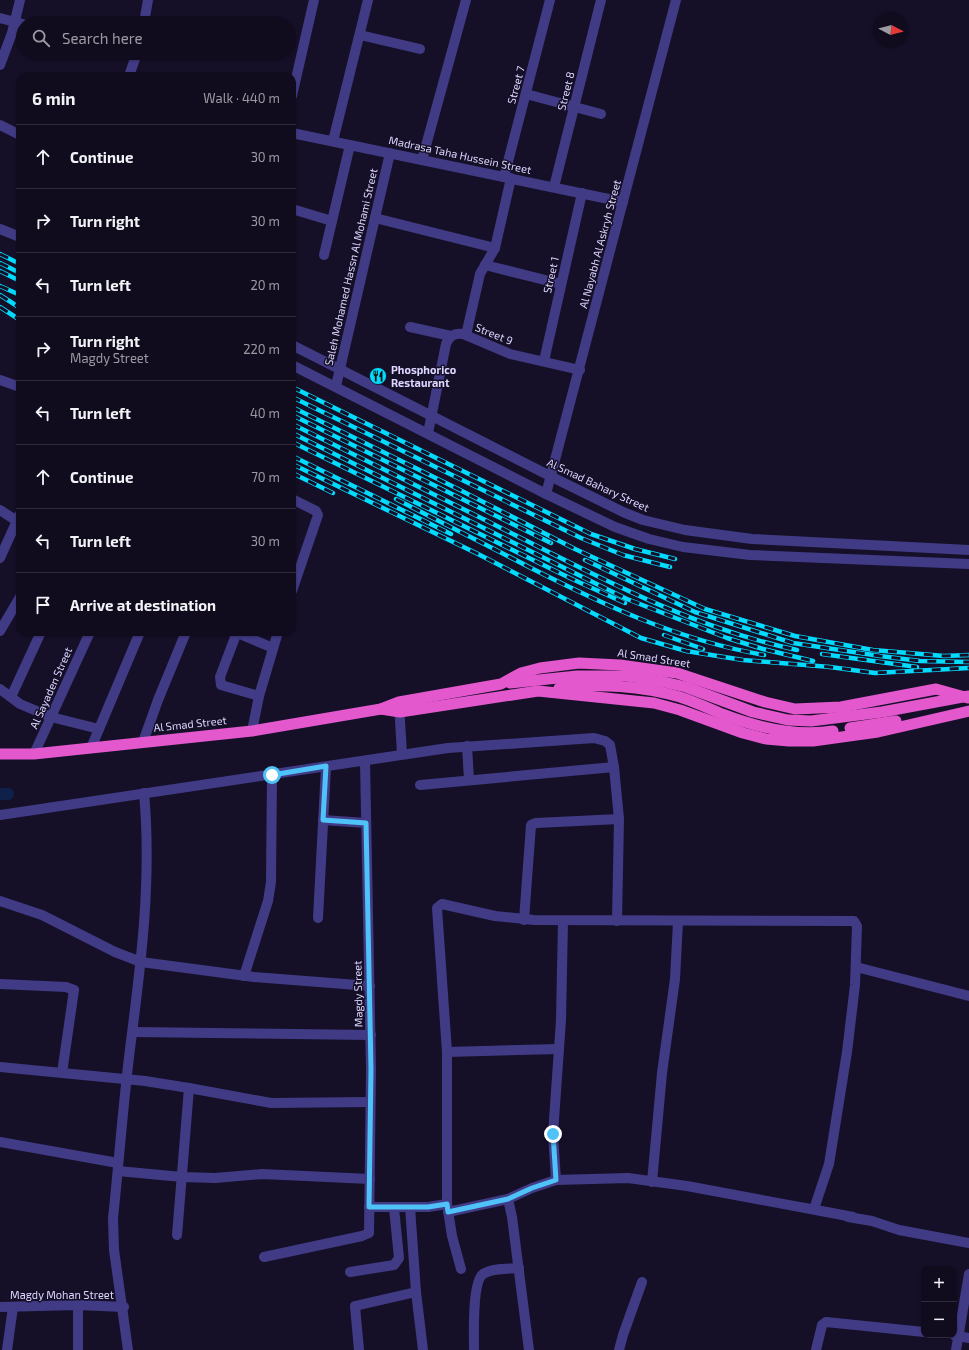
<!DOCTYPE html>
<html lang="en">
<head>
<meta charset="utf-8">
<style>
	body { margin:0; font-family:"Exo 2",sans-serif; background:#1e1a2b; color:#f1f3f6 }
	.controls { position:absolute; right:12px; bottom:12px; display:grid; overflow:hidden; border-radius:8px; box-shadow:0 1px 3px #0004 }
	.controls button { width:36px; height:36px; display:grid; place-items:center; padding:0; border:0; border-bottom:1px solid #302c3c; background:#100c1e; color:#f1f3f6; font:20px sans-serif }
	.compass { position:absolute; left:873px; top:12px; width:36px; height:36px; border-radius:50%; background:#100c1e; box-shadow:0 1px 3px #0004; rotate:97deg }
	.stop { position:absolute; width:12px; height:12px; margin:-9px; border:3px solid #4fc3f7; border-radius:50%; background:#fff }
	.stop.end { background:#4fc3f7; border-color:#fff; box-shadow:0 1px 4px #0008 }
	.list { margin:0; padding:0; list-style:none }
	h2 { display:flex; justify-content:space-between; align-items:center; height:52px; margin:0; padding:0 16px; font-size:17px }
	h2 small { font-size:13px; font-weight:400; color:#9c9ba4 }
	.list li { display:grid; grid-template-columns:26px 1fr auto; gap:12px; align-items:center; box-sizing:border-box; height:64px; padding:0 16px; border-top:1px solid #302c3c }
	.list b { display:block; font-size:15px; white-space:nowrap }
	.list p { margin:0; font-size:13px; white-space:nowrap; color:#9c9ba4 }
	.list em { font-size:13px; font-style:normal; color:#9c9ba4 }
	.icon { flex:none; width:22px; height:22px; fill:none; stroke:currentColor; stroke-width:2; stroke-linecap:round; stroke-linejoin:round }
	.map { position:relative; flex:none; width:969px; height:1350px; overflow:hidden }
	.search { position:absolute; background:#100c1e; box-shadow:0 1px 3px #0004; left:16px; top:16px; width:280px; height:44px; display:flex; align-items:center; gap:10px; box-sizing:border-box; padding:0 14px; border-radius:22px; color:#9c9ba4; font-size:15px }
	.panel { position:absolute; background:#100c1e; box-shadow:0 1px 3px #0004; left:16px; top:72px; width:280px; height:564px; border-radius:12px }
	.map>svg:first-child { display:block }
	.lines { fill:none; stroke-linecap:round; stroke-linejoin:round }
	.canal { stroke:#0d214a; stroke-width:12 }
	.minor { stroke:#413b86; stroke-width:10 }
	.tertiary { stroke:#413b86; stroke-width:10 }
	.trunk { stroke:#e458ce; stroke-width:11 }
	.rail-casing { stroke:#03dbfe; stroke-width:4.5 }
	.rail { stroke:#151028; stroke-width:3; stroke-dasharray:9; stroke-linecap:butt }
	.trunk-bridge { stroke:#e458ce; stroke-width:11 }
	.route { stroke:#4fc3f7; stroke-width:5 }
	.labels { text-anchor:middle; stroke-width:3; stroke-linejoin:round; paint-order:stroke }
	.street-label { font-size:11px; fill:#ddd6ff; stroke:#151028 }
	.poi-label { font-size:11px; font-weight:bold; fill:#ddd6ff; stroke:#151028; text-anchor:start }
</style>
</head>
<body>
<div class="map">
<svg width="969" height="1350" viewBox="0 0 969 1350">
	<rect width="100%" height="100%" fill="#151028"/>
	<g class="lines">
		<path class="canal" d="M0,794H8"/>
		<g class="minor">
			<path d="M0,18L23,24"/>
			<path d="M144,23L148,0"/>
			<path d="M360,35L420,49"/>
			<path d="M0,65L12,33L20,0"/>
			<path d="M129,76L137,53"/>
			<path d="M526,94L601,114"/>
			<path d="M292,96L314,0"/>
			<path d="M0,125L20,135"/>
			<path d="M292,133L623,202"/>
			<path d="M333,141L368,0"/>
			<path d="M422,160L466,0"/>
			<path d="M504,177L550,0"/>
			<path d="M554,187L601,0"/>
			<path d="M292,209L332,221"/>
			<path d="M375,218L495,248"/>
			<path d="M324,255L350,145"/>
			<path d="M485,265L561,284"/>
			<path d="M410,327L451,336"/>
			<path d="M466,335L480,274L495,248L511,178"/>
			<path d="M544,361L582,193"/>
			<path d="M0,380L20,387"/>
			<path d="M336,386L390,153"/>
			<path d="M428,433L446,344C449,336 454,333 463,334L510,354L580,370"/>
			<path d="M292,499L316,511L318,515L292,591"/>
			<path d="M0,510L20,523"/>
			<path d="M0,558L20,514"/>
			<path d="M0,631L20,597"/>
			<path d="M235,632L273,648"/>
			<path d="M237,632L220,677L221,685L259,696"/>
			<path d="M0,689L20,704L51,717L99,729"/>
			<path d="M11,697L41,632"/>
			<path d="M399,704L402,754"/>
			<path d="M252,731L259,696L278,632"/>
			<path d="M143,742L158,700L186,632"/>
			<path d="M467,746L469,780"/>
			<path d="M91,748L140,632"/>
			<path d="M34,754L90,632"/>
			<path d="M420,785L614,767"/>
			<path d="M0,815L448,748L594,738L605,741L610,745L614,767L619,819L617,921"/>
			<path d="M323,820L366,823"/>
			<path d="M0,901L42,915L115,952L141,962L254,977L370,986"/>
			<path d="M318,918L326,767"/>
			<path d="M524,920L531,825L536,823L619,819"/>
			<path d="M856,967L969,996"/>
			<path d="M244,976L268,901L271,882L272,775"/>
			<path d="M0,984L66,987L74,990L62,1073"/>
			<path d="M133,1032L371,1035"/>
			<path d="M447,1052L559,1049"/>
			<path d="M0,1067L145,1081L189,1088L271,1103L370,1102"/>
			<path d="M0,1142L118,1163"/>
			<path d="M118,1171L182,1177L215,1178L262,1174L370,1179"/>
			<path d="M556,1180L553,1134L561,1020L563,921"/>
			<path d="M652,1182L662,1073L675,979L678,922"/>
			<path d="M369,1207H428L447,1204"/>
			<path d="M410,1207L416,1292L423,1350"/>
			<path d="M448,1212L508,1199"/>
			<path d="M848,1217L872,1221L899,1230L969,1243"/>
			<path d="M177,1235L189,1088"/>
			<path d="M264,1257L362,1236L369,1233L371,1069L365,761"/>
			<path d="M461,1269L452,1236L447,1204V1052L437,908L442,904L495,916L534,920L854,921L857,926L855,985L847,1052L829,1164L814,1209"/>
			<path d="M350,1272L394,1265L399,1258L394,1208"/>
			<path d="M78,1305V1350"/>
			<path d="M0,1307L78,1305L124,1307"/>
			<path d="M954,1335L969,1338"/>
			<path d="M7,1350L13,1307"/>
			<path d="M128,1350L114,1250L113,1218C119,1162 123,1105 130,1049C141,964 152,879 144,793"/>
			<path d="M359,1350L355,1306L416,1292"/>
			<path d="M474,1350C474,1336 472,1282 483,1274C492,1268 508,1269 519,1268"/>
			<path d="M529,1350L512,1217L508,1199L532,1188L556,1180L628,1178L687,1186L832,1213L853,1217L687,1186"/>
			<path d="M619,1350L623,1335L642,1282"/>
			<path d="M816,1350L822,1325L826,1322L924,1332"/>
			<path d="M956,1350L969,1274"/>
		</g>
		<g class="tertiary">
			<path d="M0,229L20,237"/>
			<path d="M292,345L552,477L623,512L643,520L685,530L752,539L969,550"/>
			<path d="M292,365L546,494L615,527L649,539L683,547L750,555L969,564"/>
			<path d="M546,494L676,0"/>
		</g>
		<g class="trunk">
			<path d="M510,683L577,676H628"/>
			<path d="M559,688C598,683 642,686 680,697C695,702 708,708 722,714C756,727 796,737 833,731"/>
			<path d="M381,709L400,712L538,691L654,703L680,710L743,733L766,739L789,741H813L878,732L969,711"/>
			<path d="M850,728L896,721"/>
			<path d="M0,754H34L252,731L381,709L399,702L501,684L521,673L540,668L579,663L620,665L677,673L765,702L795,709L841,707L936,689L968,698"/>
		</g>
		<g class="rail-casing">
			<g id="rail">
				<path d="M0,254L20,264"/>
				<path d="M0,263L20,273"/>
				<path d="M0,271L20,281"/>
				<path d="M0,286L20,295"/>
				<path d="M0,295L20,308"/>
				<path d="M0,307L20,320"/>
				<path d="M292,387L591,534L635,549L675,559"/>
				<path d="M292,397L581,538L623,555L670,567"/>
				<path d="M292,407L458,489L575,549L705,609L795,636L873,650L944,656L969,655"/>
				<path d="M292,415L551,543"/>
				<path d="M292,424C372,463 451,503 531,543C616,586 702,630 797,650"/>
				<path d="M292,433L627,599L727,638L763,649L813,661"/>
				<path d="M292,442L572,579L625,603"/>
				<path d="M292,456L451,534"/>
				<path d="M292,464L478,554L641,638L686,651L743,660L830,667L875,673L969,668"/>
				<path d="M292,473L333,493"/>
				<path d="M396,499C440,522 485,544 529,567C606,606 678,640 764,655"/>
				<path d="M585,560L695,612L793,643L880,656L920,661L969,662"/>
				<path d="M664,635L703,649"/>
				<path d="M822,654L917,667"/>
			</g>
		</g>
		<use href="#rail" class="rail"/>
		<path class="trunk-bridge" d="M628,676L664,682L686,687L753,712L788,720L811,721L882,712L969,696"/>
	</g>
	<g class="lines">
		<path class="route" d="M272,775L326,766L323,820L366,823L371,1069L369,1207H428L447,1204L448,1212L508,1199L532,1188L556,1180L553,1134"/>
	</g>
	<defs>
		<g id="restaurant-disc" transform="scale(0.9)"><circle r="9.5" fill="#03dbfe" stroke="#151028"/><path d="M-5-6h1v4h1v-4h1v4h1v-4h1v5L-1.5 .5V6h-2V.5L-5-1ZM5-6V6H3V1.5H1.5Q1.5-4 5-6Z" fill="#111"/></g>
	</defs>
	<g fill-rule="evenodd">
		<use href="#restaurant-disc" x="378" y="376"/>
	</g>
	<g class="labels">
		<g class="street-label">
			<text transform="translate(516 85) rotate(-75)" y="4">Street 7</text>
			<text transform="translate(566 91) rotate(-76)" y="4">Street 8</text>
			<text transform="translate(460 155) rotate(12)" y="4">Madrasa Taha Hussein Street</text>
			<text transform="translate(600 244) rotate(-75)" y="4">Al Nayabh Al Askryh Street</text>
			<text transform="translate(351 267) rotate(-77)" y="4">Saleh Mohamed Hassn Al Mohami Street</text>
			<text transform="translate(551 275) rotate(-77)" y="4">Street 1</text>
			<text transform="translate(494 334) rotate(22)" y="4">Street 9</text>
			<text transform="translate(598 485) rotate(25)" y="4">Al Smad Bahary Street</text>
			<text transform="translate(654 658) rotate(9)" y="4">Al Smad Street</text>
			<text transform="translate(51 688) rotate(-66)" y="4">Al Sayaden Street</text>
			<text transform="translate(190 724) rotate(-6)" y="4">Al Smad Street</text>
			<text transform="translate(358 994) rotate(-91)" y="4">Magdy Street</text>
			<text x="62" y="1299">Magdy Mohan Street</text>
		</g>
		<g class="poi-label">
			<text x="391" y="374">Phosphorico<tspan x="391" dy="13">Restaurant</tspan></text>
		</g>
	</g>
</svg>
<div class="controls">
<button>+</button>
<button>−</button>
</div>
<svg class="compass" viewBox="-18 -18 36 36"><path d="M0-13l5 13h-10z" fill="#e53935"/><path d="M0 13l5-13h-10z" fill="#9c9ba4"/></svg>
<div class="stop" style="left:272px;top:775px"></div>
<div class="stop end" style="left:553px;top:1134px"></div>
<div class="search"><svg class="icon" aria-label="search" viewBox="0 0 24 24"><circle cx="10" cy="10" r="6"/><path d="M15 15l6 6"/></svg>Search here</div>
<section class="panel">
<h2>6 min<small>Walk · 440 m</small></h2>
<ul class="list">
<li><svg class="icon" aria-label="ahead" viewBox="0 0 24 24"><path d="M12 20V5M6 11l6-6 6 6"/></svg><div><b>Continue</b></div><em>30 m</em></li>
<li><svg class="icon" aria-label="right" viewBox="0 0 24 24"><path d="M7 20v-9h11M14 6l5 5-5 5"/></svg><div><b>Turn right</b></div><em>30 m</em></li>
<li><svg class="icon" aria-label="left" viewBox="0 0 24 24"><path d="M17 20v-9H6M10 6l-5 5 5 5"/></svg><div><b>Turn left</b></div><em>20 m</em></li>
<li><svg class="icon" aria-label="right" viewBox="0 0 24 24"><path d="M7 20v-9h11M14 6l5 5-5 5"/></svg><div><b>Turn right</b><p>Magdy Street</p></div><em>220 m</em></li>
<li><svg class="icon" aria-label="left" viewBox="0 0 24 24"><path d="M17 20v-9H6M10 6l-5 5 5 5"/></svg><div><b>Turn left</b></div><em>40 m</em></li>
<li><svg class="icon" aria-label="ahead" viewBox="0 0 24 24"><path d="M12 20V5M6 11l6-6 6 6"/></svg><div><b>Continue</b></div><em>70 m</em></li>
<li><svg class="icon" aria-label="left" viewBox="0 0 24 24"><path d="M17 20v-9H6M10 6l-5 5 5 5"/></svg><div><b>Turn left</b></div><em>30 m</em></li>
<li><svg class="icon" aria-label="arrive" viewBox="0 0 24 24"><path d="M6 21V4h12l-3 4 3 4H6"/></svg><div><b>Arrive at destination</b></div></li>
</ul>
</section>
</div>
</body>
</html>
